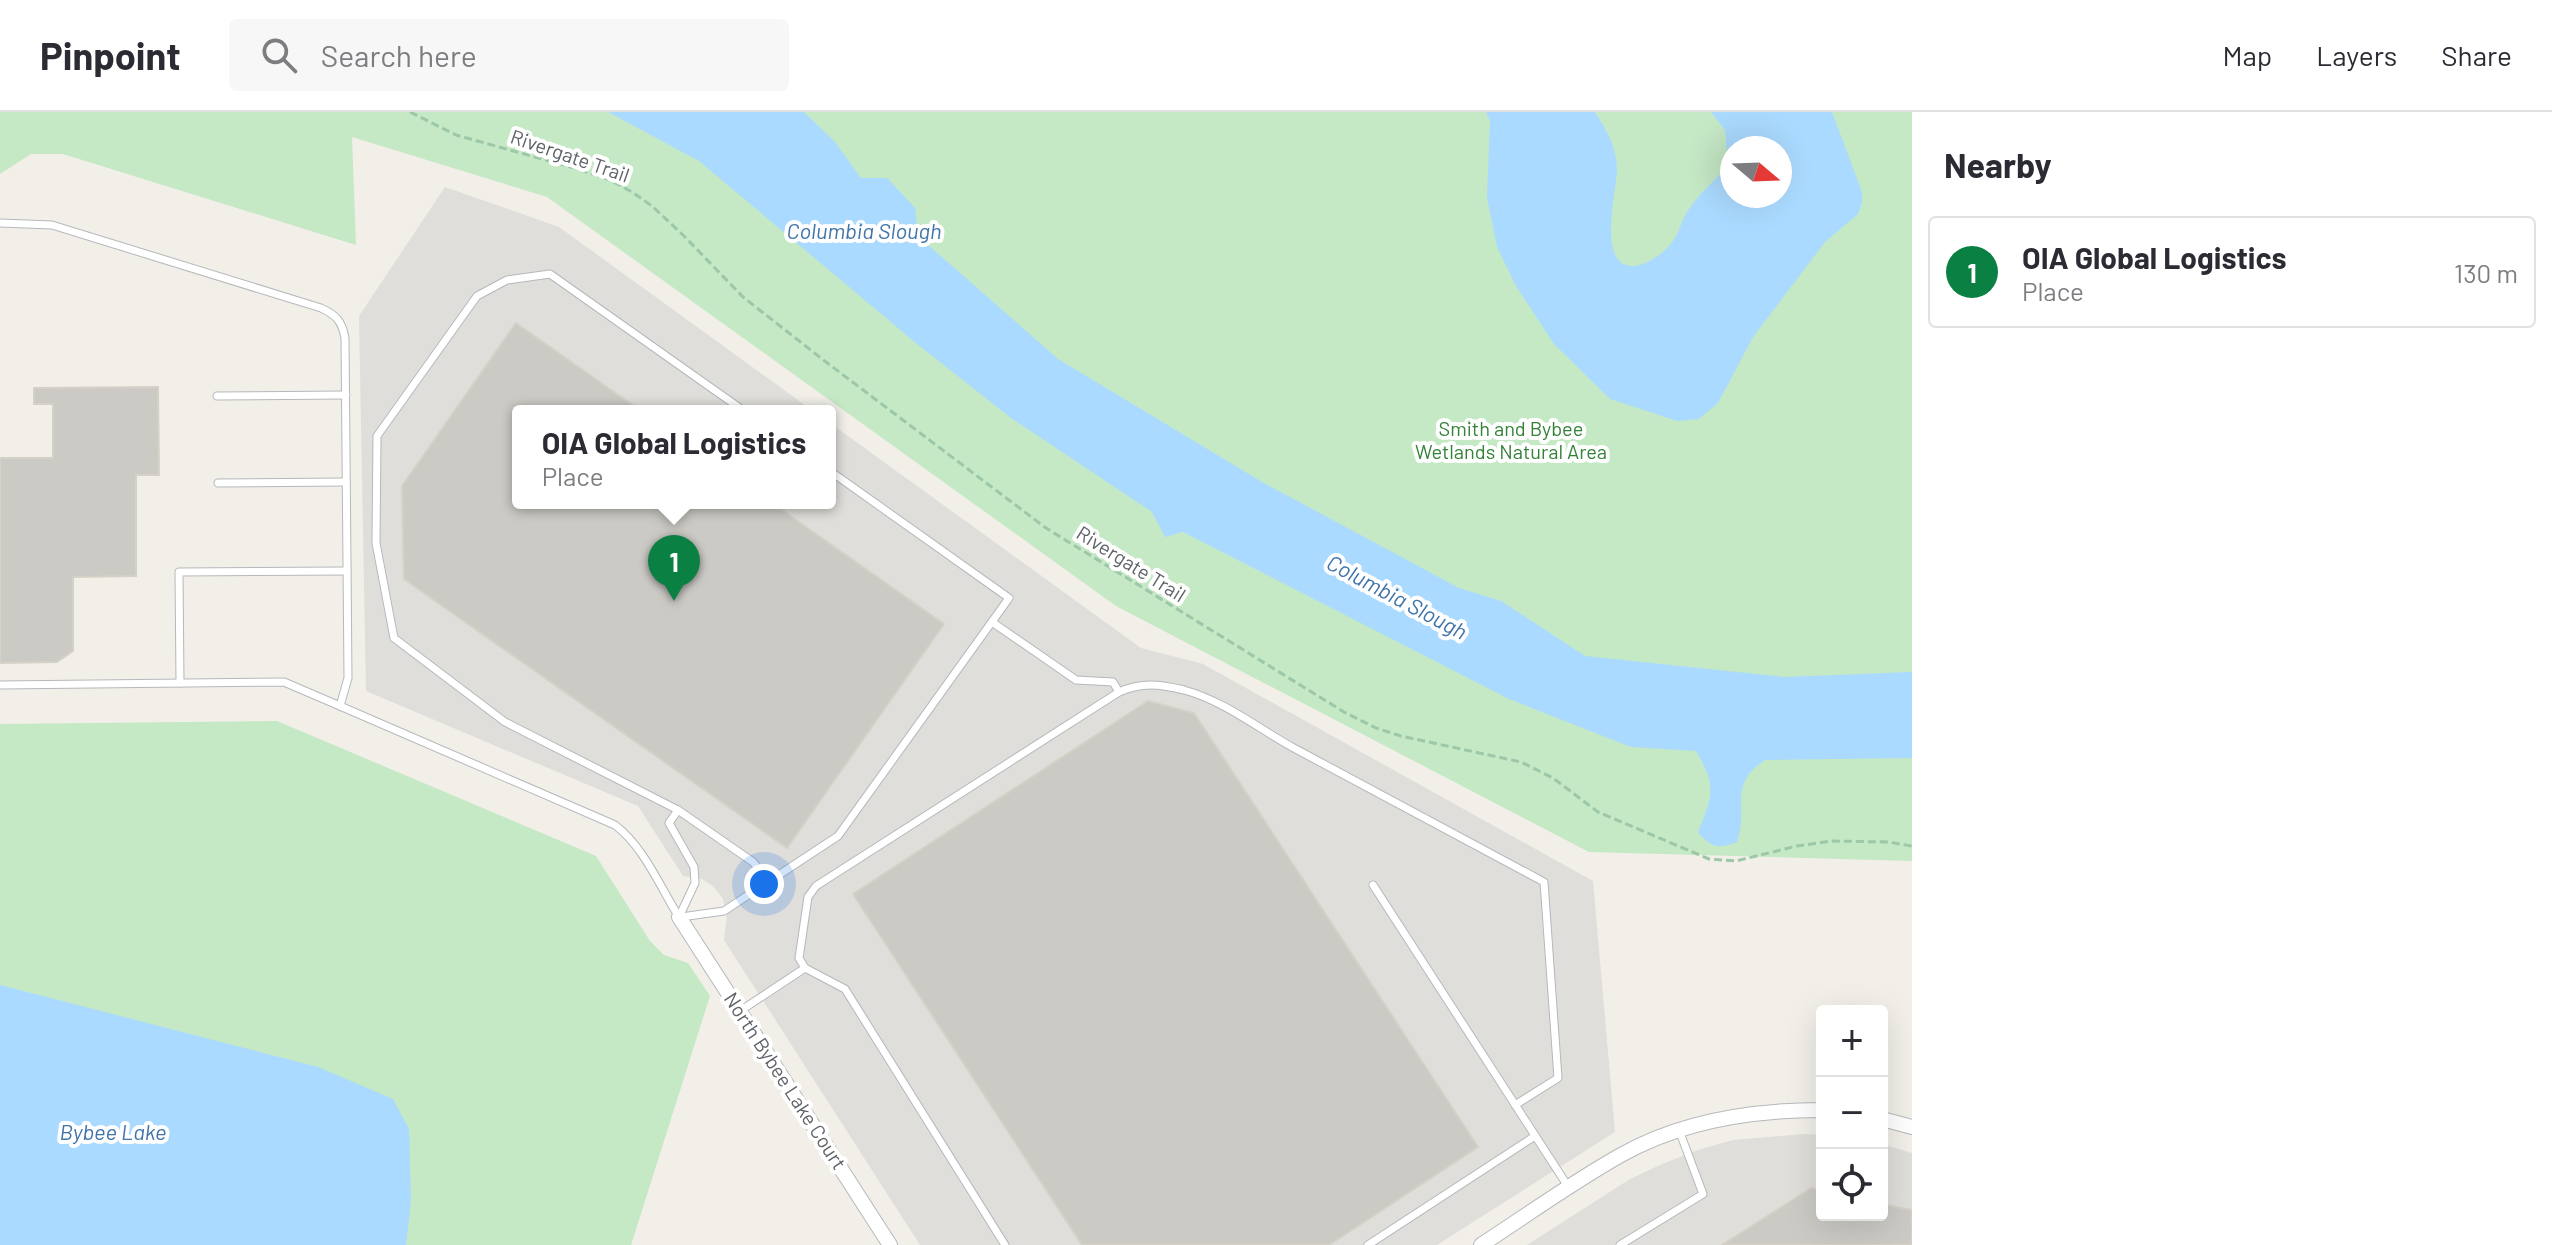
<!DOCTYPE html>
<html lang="en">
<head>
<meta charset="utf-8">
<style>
	body { margin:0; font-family:Barlow,sans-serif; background:#f7f7f7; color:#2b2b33 }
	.controls { position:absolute; right:24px; bottom:24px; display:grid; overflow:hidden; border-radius:8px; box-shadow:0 8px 32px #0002 }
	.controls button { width:72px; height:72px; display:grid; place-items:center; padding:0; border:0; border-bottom:2px solid #e1e1e2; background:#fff; color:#2b2b33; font:40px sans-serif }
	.compass { position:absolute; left:1720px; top:24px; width:72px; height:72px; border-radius:50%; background:#fff; box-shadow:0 8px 32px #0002; rotate:109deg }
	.you { position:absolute; left:764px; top:772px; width:28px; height:28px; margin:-20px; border:6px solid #fff; border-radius:50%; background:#1a73e8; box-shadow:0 0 0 12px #1a73e833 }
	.badge { display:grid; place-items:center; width:52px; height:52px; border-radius:50%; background:#0b8043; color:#fff; font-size:26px; font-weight:700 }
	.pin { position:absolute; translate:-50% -66px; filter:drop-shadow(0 2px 4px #0008) }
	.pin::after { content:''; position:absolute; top:42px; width:28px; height:24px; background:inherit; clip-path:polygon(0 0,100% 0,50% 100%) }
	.popup { position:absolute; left:512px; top:293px; width:324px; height:104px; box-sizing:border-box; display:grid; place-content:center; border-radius:8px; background:#fff; filter:drop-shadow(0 2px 6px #0005); font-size:26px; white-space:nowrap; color:#7c7c81 }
	.popup b { font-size:30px; color:#2b2b33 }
	.popup::after { content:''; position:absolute; left:50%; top:100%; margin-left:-16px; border:16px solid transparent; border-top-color:#fff }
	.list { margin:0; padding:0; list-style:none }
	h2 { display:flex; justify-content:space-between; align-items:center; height:104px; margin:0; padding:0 32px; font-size:34px }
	h2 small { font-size:26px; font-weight:400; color:#7c7c81 }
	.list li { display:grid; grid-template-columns:52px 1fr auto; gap:24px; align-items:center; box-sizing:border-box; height:112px; margin:0 16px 16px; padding:0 16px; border:2px solid #e1e1e2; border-radius:8px }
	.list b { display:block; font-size:30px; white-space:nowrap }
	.list p { margin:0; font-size:26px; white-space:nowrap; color:#7c7c81 }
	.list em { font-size:26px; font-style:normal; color:#7c7c81 }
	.icon { flex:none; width:44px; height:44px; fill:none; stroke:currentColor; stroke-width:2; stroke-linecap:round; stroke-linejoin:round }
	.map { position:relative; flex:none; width:1912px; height:1133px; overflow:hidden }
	header { display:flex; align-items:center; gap:48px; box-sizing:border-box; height:112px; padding:0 40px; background:#fff; border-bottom:2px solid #e1e1e2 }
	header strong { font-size:38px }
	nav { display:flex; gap:44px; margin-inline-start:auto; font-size:28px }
	.search { width:560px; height:72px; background:#f7f7f7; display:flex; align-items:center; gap:20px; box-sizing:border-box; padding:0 28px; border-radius:8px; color:#7c7c81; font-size:30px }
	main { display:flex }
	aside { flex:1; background:#fff }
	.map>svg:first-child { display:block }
	.industrial { fill:#e0deda }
	.green { fill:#c5e8c5; fill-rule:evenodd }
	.water { fill:#aadaff; fill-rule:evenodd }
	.building { fill:#cccac5; stroke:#d6d1c6; stroke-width:2 }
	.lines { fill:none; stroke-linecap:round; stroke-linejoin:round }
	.lane-casing { stroke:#b5b8bc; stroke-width:9 }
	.street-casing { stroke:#b5b8bc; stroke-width:16 }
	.path { stroke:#9cc7a9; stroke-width:3; stroke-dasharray:8 4; stroke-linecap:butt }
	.lane { stroke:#fff; stroke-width:7 }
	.street { stroke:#fff; stroke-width:14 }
	.labels { text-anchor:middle; stroke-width:8; stroke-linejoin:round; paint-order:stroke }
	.street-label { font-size:20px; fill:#5f6368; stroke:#fff }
	.park-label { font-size:20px; fill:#348238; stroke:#fff }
	.water-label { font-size:22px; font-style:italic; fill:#4174aa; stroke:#fff }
</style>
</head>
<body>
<header>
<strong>Pinpoint</strong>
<div class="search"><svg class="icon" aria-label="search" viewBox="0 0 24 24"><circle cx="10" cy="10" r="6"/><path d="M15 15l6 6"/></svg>Search here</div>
<nav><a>Map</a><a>Layers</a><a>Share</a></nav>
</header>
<main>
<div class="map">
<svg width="1912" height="1133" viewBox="0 0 1912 1133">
	<rect width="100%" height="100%" fill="#f1efe8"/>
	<g class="industrial">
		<path d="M445,75L559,115L813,299H518V391H830V311L1141,536L1203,552L1593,769L1615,1020L1437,1133H920L724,828L727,804L723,787L713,774L702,767L683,764L638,694L366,579L359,204Z"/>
		<path d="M1804,1022L1822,1023V1103H1882V1032L1912,1041V1133H1527L1630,1067L1662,1052L1701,1037L1733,1028Z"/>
	</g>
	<g class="green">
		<path d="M0,0H1830L1834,7L1832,0H1912V749L1589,740L1116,494L547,85L352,25L356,133L63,42H31L0,62ZM1732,36H1780V84H1732Z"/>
		<path d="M277,609L596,744L650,829L664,843L688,851L710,884L631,1133H0V612Z"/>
	</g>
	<g class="water">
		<path d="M608,0H804L834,29L861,66H887L915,96L918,124L1058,247L1262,370L1459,476L1501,489L1585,544L1784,565L1912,560V646L1765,648C1727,673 1749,694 1737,730C1720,737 1710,736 1698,720C1713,683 1717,675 1696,639L1631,635L1509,587L1183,420L1165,425L1152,400L1011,306L917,232L699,49Z"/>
		<path d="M1486,0H1595C1607,19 1616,34 1617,56C1617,80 1596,154 1633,154C1646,154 1662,142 1670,133C1678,124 1681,110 1687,100C1697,84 1714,69 1728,54L1725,18L1711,0H1832L1862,80V91L1858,102L1825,130L1753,225L1718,291L1699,307L1677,309L1610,287L1554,232L1516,174L1497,135L1487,86L1490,9ZM1732,36H1780V84H1732Z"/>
		<path d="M0,873L318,955L393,987L409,1017L411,1088L406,1133H0Z"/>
	</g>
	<g class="building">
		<path d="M516,211L641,299H518V391H772L944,512L787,736L404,467L402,374Z"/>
		<path d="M158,275L159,363H136V464L73,465V539L57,550L0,551V346H53V292H34V276Z"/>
		<path d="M1148,589L1194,601L1478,1035L1329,1133H1082L853,782Z"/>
		<path d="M1811,1076L1822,1079V1103H1882V1092L1912,1098V1133H1722Z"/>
	</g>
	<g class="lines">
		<g class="lane-casing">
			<g id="lane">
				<path d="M0,111L52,113L321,196C336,203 342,209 345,226L348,566L340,594L615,713C644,735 660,775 679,805"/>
				<path d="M217,284L346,283"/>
				<path d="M744,299L550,162L507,168L477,184L377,324L376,431L394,526L505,610L678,698L753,750L769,769"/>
				<path d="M218,371L346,370"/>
				<path d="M992,510L1076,568L1113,570L1119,580"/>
				<path d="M180,571L179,460L347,459"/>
				<path d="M0,573L284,570L340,594"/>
				<path d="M678,698L669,711L694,755L695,771L679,805"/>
				<path d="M1373,773L1569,1076"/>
				<path d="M681,805L724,799L838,724L1009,486L830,359"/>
				<path d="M740,899L805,856"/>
				<path d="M1005,1133L845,877L805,856L799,846L808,785L816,774L1119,580C1142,570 1159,572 1184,578C1224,589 1256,615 1292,635C1376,680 1460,725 1544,770L1558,966L1515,993"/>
				<path d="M1368,1133L1535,1024"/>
				<path d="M1620,1133L1703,1082L1679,1018"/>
			</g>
		</g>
		<g class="street-casing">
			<g id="street">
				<path d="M679,805L890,1133"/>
				<path d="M1882,1007L1912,1015"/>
				<path d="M1481,1133C1527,1103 1573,1070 1621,1043C1681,1009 1753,998 1822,998"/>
			</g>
		</g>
		<path class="path" d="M410,0L456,23L578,57L610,68L632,80L652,94L684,124L743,185L826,250L1046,416L1344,600L1376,616L1401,624L1521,650L1553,666L1598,700L1709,747L1736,749L1797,734L1832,729L1888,730L1912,734"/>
		<use href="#lane" class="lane"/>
		<use href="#street" class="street"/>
	</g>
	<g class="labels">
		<g class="street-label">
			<text transform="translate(570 44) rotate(19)" y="7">Rivergate Trail</text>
			<text transform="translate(1131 452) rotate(32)" y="7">Rivergate Trail</text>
			<text transform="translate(785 969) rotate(57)" y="7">North Bybee Lake Court</text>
		</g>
		<g class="park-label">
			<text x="1511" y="324">Smith and Bybee<tspan x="1511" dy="23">Wetlands Natural Area</tspan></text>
		</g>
		<g class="water-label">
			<text x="864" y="127">Columbia Slough</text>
			<text transform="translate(1397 485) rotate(28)" y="8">Columbia Slough</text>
			<text x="113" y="1028">Bybee Lake</text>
		</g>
	</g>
</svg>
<div class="controls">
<button>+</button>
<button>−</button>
<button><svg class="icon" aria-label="locate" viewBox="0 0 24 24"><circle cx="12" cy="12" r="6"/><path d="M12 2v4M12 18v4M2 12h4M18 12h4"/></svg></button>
</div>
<svg class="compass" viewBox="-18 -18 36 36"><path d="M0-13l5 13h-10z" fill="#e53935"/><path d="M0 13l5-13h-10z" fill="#7c7c81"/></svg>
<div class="you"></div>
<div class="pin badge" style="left:674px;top:489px">1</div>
<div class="popup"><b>OIA Global Logistics</b>Place</div>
</div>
<aside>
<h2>Nearby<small></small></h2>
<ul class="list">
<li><span class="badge">1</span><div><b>OIA Global Logistics</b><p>Place</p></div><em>130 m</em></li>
</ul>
</aside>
</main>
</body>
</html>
